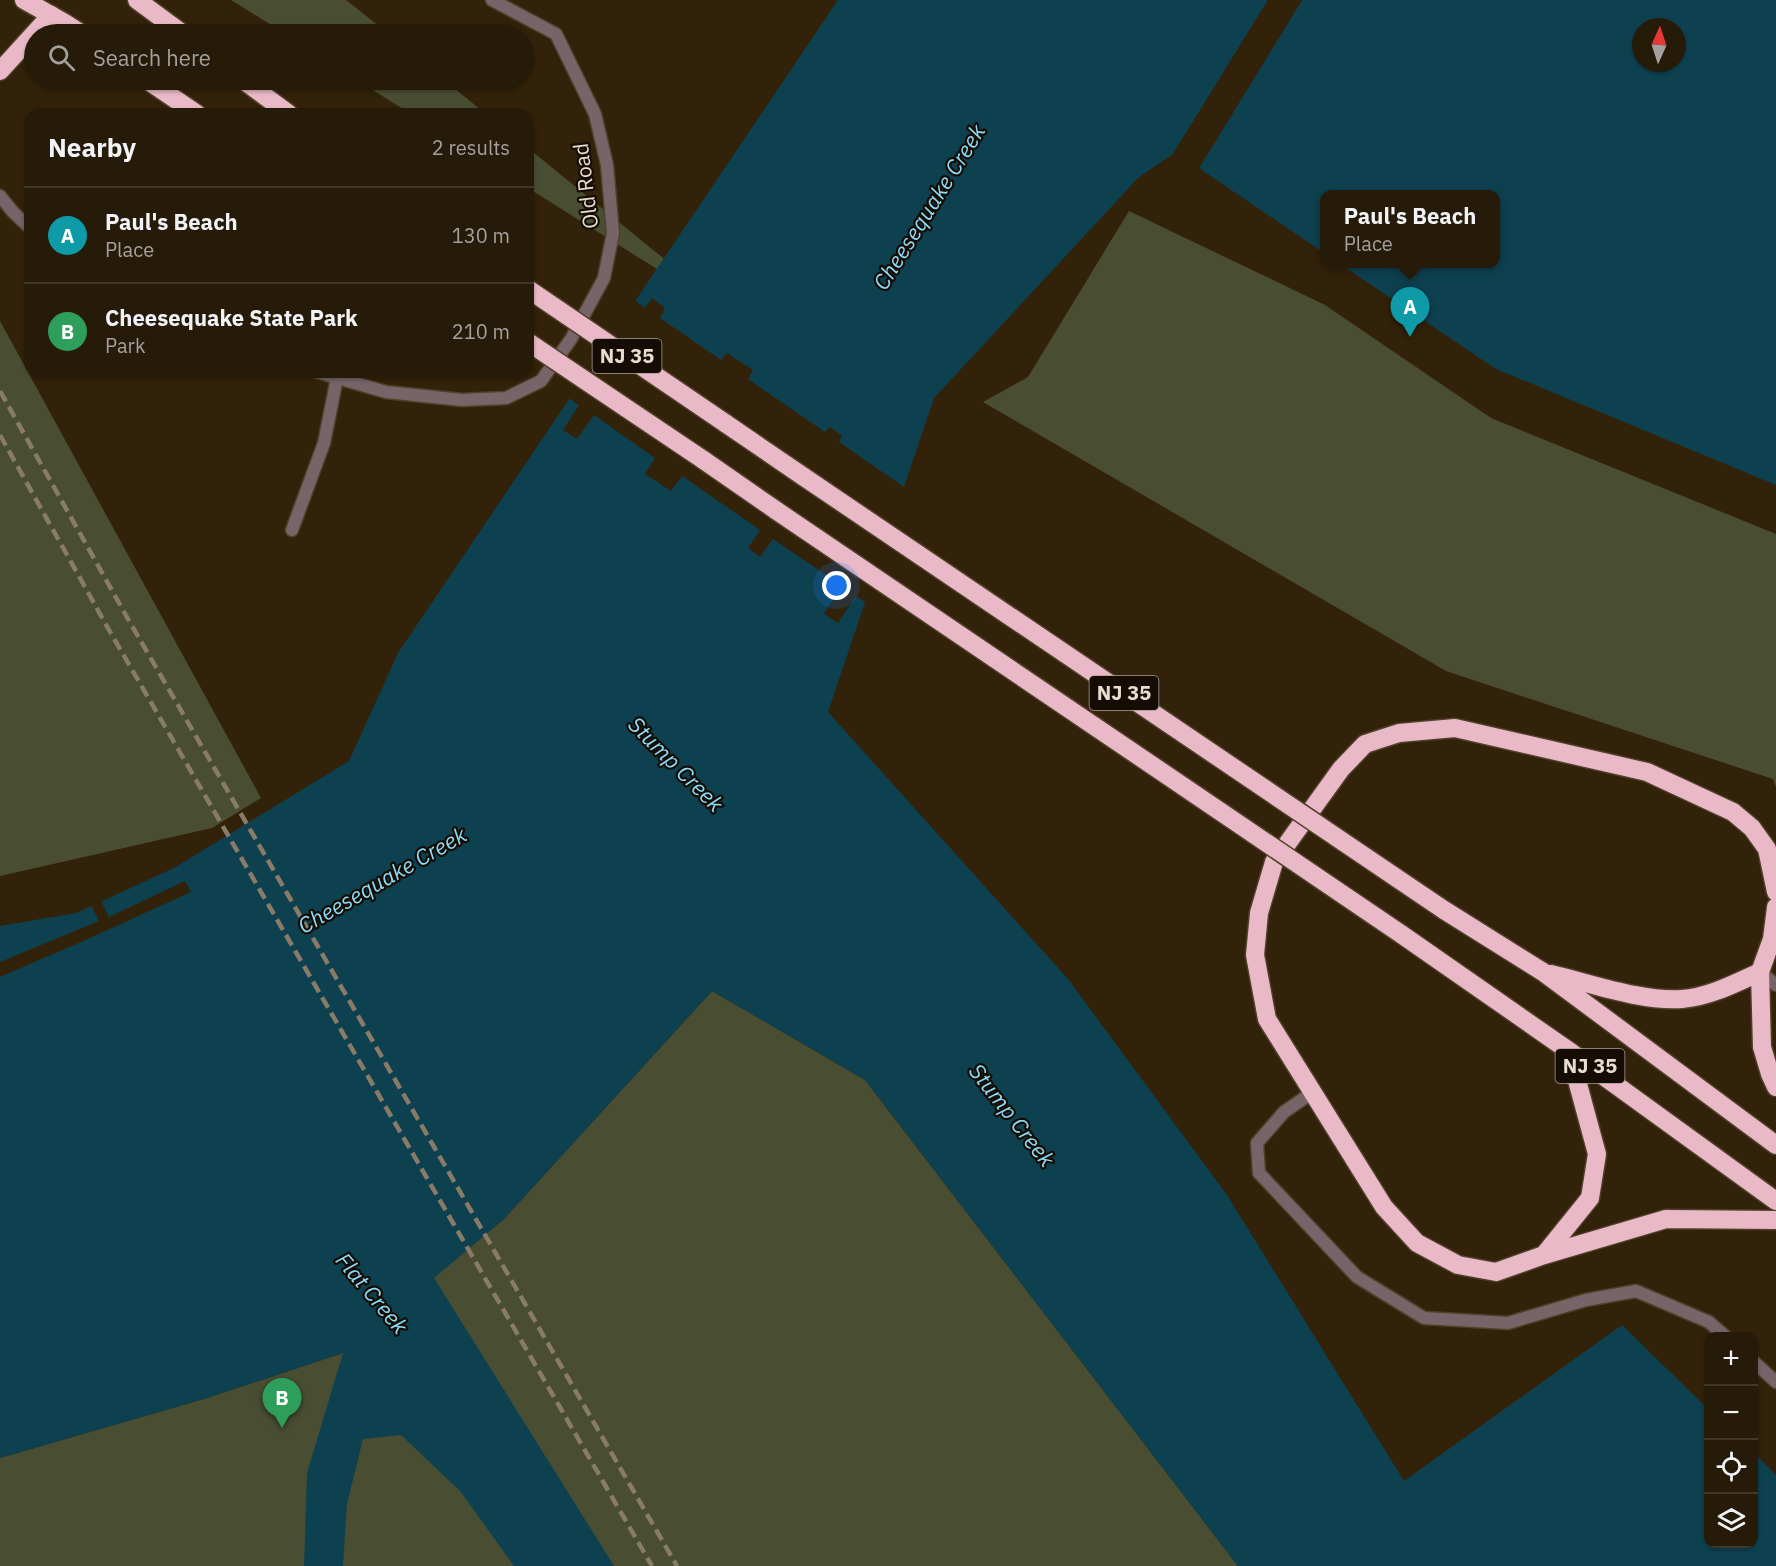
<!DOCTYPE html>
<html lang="en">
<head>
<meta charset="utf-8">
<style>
	body { margin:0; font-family:"IBM Plex Sans",sans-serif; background:#322716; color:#f1f3f6 }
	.controls { position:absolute; right:18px; bottom:18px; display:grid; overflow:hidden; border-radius:12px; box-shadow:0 2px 4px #0004 }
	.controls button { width:54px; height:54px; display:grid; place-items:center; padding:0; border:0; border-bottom:2px solid #423829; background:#261a08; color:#f1f3f6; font:30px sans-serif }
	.compass { position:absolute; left:1632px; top:18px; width:54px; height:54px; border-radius:50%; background:#261a08; box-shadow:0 2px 4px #0004; rotate:3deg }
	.you { position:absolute; left:837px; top:586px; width:21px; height:21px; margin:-15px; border:4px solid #fff; border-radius:50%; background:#1a73e8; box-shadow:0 0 0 9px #1a73e833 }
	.badge { display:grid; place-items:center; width:39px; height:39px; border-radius:50%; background:#8c9099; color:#fff; font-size:20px; font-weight:700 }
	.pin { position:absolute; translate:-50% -50px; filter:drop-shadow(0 2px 3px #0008) }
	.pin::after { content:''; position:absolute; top:32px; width:21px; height:18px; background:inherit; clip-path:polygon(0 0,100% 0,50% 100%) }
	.popup { position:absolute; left:1320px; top:190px; width:180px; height:78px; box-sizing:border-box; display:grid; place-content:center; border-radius:12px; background:#261a08; filter:drop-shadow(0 2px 4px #0005); font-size:20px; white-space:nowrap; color:#a4a19c }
	.popup b { font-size:22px; color:#f1f3f6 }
	.popup::after { content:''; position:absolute; left:50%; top:100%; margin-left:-12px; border:12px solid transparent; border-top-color:#261a08 }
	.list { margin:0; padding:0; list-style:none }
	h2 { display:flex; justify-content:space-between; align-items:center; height:78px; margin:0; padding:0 24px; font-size:26px }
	h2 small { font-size:20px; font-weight:400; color:#a4a19c }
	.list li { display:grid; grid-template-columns:39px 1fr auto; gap:18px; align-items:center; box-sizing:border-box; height:96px; padding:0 24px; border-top:2px solid #423829 }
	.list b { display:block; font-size:22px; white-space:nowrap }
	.list p { margin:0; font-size:20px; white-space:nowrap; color:#a4a19c }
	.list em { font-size:20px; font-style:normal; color:#a4a19c }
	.icon { flex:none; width:33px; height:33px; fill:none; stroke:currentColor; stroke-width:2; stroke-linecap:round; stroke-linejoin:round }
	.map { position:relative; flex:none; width:1776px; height:1566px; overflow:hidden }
	.search { position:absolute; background:#261a08; box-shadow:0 2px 4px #0004; left:24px; top:24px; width:510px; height:66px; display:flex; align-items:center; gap:15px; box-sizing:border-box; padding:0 21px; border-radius:33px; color:#a4a19c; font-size:22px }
	.panel { position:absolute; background:#261a08; box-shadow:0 2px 4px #0004; left:24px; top:108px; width:510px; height:270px; border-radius:18px }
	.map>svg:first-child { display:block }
	.green { fill:#494e33 }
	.water { fill:#0e4150; fill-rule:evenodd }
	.pier { fill:#33220a }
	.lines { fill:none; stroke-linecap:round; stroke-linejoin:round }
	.lane-casing { stroke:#50402a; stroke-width:15 }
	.street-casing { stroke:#50402a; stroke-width:15 }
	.highway-casing { stroke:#50402a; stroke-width:21 }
	.lane { stroke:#776469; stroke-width:12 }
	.street { stroke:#776469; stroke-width:12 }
	.highway { stroke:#eab9c7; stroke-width:18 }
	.rail { stroke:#897b67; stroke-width:4.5; stroke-dasharray:12 6; stroke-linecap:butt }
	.highway-bridge-casing { stroke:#50402a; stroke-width:21; stroke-linecap:butt }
	.highway-bridge { stroke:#eab9c7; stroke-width:18 }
	.labels { text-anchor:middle; stroke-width:4.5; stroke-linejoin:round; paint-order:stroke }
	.shield { fill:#150d05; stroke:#a99f92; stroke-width:1.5 }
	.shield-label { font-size:20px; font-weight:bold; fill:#e9ddcf }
	.street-label { font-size:21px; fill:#e9ddcf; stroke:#150d05 }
	.water-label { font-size:22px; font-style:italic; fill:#8bdcf8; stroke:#150d05 }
</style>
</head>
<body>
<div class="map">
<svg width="1776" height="1566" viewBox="0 0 1776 1566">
	<rect width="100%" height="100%" fill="#33220a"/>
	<g class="green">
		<path d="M231,0H346L389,34H286Z"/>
		<path d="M357,80H444L486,114H411Z"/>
		<path d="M528,148L690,280L684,286L528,188Z"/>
		<path d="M1129,211L1325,305L1491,418L1776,534V787L1773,779L1446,671L983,402L1028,377Z"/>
		<path d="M0,321L261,798L212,828L0,876Z"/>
		<path d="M712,991L865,1080L1238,1566H0V1458L207,1398L343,1353L504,1219Z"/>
	</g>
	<g class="water">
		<path d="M838,0H1268L1173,154L1138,178L934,398L828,712L1068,979L1227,1195L1404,1481L1622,1325L1708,1409V1544H1754V1453L1776,1475V1566H1238L865,1080L712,991L504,1219L434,1278L614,1566H514L460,1491L401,1435L363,1439L347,1504L343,1566H304L307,1473L343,1353L207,1398L0,1458V926L76,913L174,868L349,761L398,653Z"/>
		<path d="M1302,0H1776V485L1496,369L1340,264H1496V194H1324V253L1199,168ZM1641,27H1677V63H1641Z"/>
	</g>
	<g class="pier">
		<path d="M1268,0H1271L1176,155L1173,154Z"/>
		<path d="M1299,0H1302L1199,168L1196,166Z"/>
		<path d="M652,298L665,308L660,318L721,360L727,353L753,370L748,379L825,432L830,427L842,436L839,442L907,489L868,604L856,596L838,623L824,614L842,586L773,539L760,557L748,548L760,530L682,476L671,491L645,474L655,458L594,415L577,439L563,430L579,405L567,397L633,299L645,308Z"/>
		<path d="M185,881L191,892L90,938L0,977V962L99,921L90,903L100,899L109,917Z"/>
	</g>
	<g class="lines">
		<g class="lane-casing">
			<g id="lane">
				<path d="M292,530L324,443L337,378"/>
				<path d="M1313,1092L1284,1112L1257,1143L1259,1173L1357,1277L1424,1318L1508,1323L1586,1300L1636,1291L1709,1322L1725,1336"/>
				<path d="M1754,1362L1776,1382"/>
			</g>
		</g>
		<g class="street-casing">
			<g id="street">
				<path d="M0,196L13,212L30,228"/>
				<path d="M317,372L386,392L462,400L506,398L541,381L571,339L604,278L613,233L607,165L595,114L556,34L492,0"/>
				<path d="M1760,972L1776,985"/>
			</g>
		</g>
		<g class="highway-casing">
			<g id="highway">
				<path d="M24,0L65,23L82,34"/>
				<path d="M137,0L183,34"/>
				<path d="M0,71L51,15"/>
				<path d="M147,80L197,114"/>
				<path d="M243,80L289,114"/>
				<path d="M725,423L804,477"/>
				<path d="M702,459L777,511"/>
				<path d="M1776,892L1767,849L1752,828L1733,812L1647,772L1455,728L1399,733L1365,744L1341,769L1274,862L1259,913L1255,955L1267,1019L1384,1207L1417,1243L1458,1265L1496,1272L1544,1255L1666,1219L1776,1220"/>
				<path d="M1776,907L1772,939L1760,972L1762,1047L1770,1074L1776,1087"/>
				<path d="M1444,910L1543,972L1776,1145"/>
				<path d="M1401,934L1569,1051L1776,1201"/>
				<path d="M1551,974C1590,983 1642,1002 1682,999C1709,997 1736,983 1760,972"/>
				<path d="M1544,1255L1590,1198L1597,1154L1569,1051"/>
			</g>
		</g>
		<use href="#lane" class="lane"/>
		<use href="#street" class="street"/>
		<use href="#highway" class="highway"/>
		<g class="rail">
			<path d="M0,391L128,619L677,1566"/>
			<path d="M0,435L109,630L652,1566"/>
		</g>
		<g class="highway-bridge-casing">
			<g id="highway-bridge">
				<path d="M528,289L725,423"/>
				<path d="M528,342L702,459"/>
				<path d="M804,477L1444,910"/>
				<path d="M777,511L1401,934"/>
			</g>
		</g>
		<use href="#highway-bridge" class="highway-bridge"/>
	</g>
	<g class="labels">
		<g class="shield">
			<rect x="592.5" y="339" width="69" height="34" rx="4.5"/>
			<rect x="1089.5" y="676" width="69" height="34" rx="4.5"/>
			<rect x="1555.5" y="1049" width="69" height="34" rx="4.5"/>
		</g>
		<g class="shield-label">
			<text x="627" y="363">NJ 35</text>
			<text x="1124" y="700">NJ 35</text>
			<text x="1590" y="1073">NJ 35</text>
		</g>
		<g class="street-label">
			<text transform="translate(586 186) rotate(-97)" y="7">Old Road</text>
		</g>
		<g class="water-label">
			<text transform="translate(929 207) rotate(-58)" y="8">Cheesequake Creek</text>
			<text transform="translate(676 764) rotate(45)" y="8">Stump Creek</text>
			<text transform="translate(382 880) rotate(-30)" y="8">Cheesequake Creek</text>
			<text transform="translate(1012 1115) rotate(52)" y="8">Stump Creek</text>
			<text transform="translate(372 1293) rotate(50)" y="8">Flat Creek</text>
		</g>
	</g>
</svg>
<div class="controls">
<button>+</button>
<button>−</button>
<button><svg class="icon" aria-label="locate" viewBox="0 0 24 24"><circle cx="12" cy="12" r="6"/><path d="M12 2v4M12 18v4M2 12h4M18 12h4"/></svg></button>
<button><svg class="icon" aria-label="layers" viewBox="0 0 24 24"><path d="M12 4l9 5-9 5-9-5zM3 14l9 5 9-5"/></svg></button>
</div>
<svg class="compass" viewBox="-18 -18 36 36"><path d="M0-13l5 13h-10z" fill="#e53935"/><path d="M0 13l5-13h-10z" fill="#a4a19c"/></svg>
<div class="you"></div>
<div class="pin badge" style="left:1410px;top:337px;background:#0f9aa8">A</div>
<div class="popup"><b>Paul's Beach</b>Place</div>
<div class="pin badge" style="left:282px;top:1428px;background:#2e9e5b">B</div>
<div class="search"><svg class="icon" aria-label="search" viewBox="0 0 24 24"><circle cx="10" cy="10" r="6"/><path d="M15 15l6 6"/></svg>Search here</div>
<section class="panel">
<h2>Nearby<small>2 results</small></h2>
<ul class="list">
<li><span class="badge" style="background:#0f9aa8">A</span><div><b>Paul's Beach</b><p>Place</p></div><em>130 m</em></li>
<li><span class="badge" style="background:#2e9e5b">B</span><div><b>Cheesequake State Park</b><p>Park</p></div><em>210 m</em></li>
</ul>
</section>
</div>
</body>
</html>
